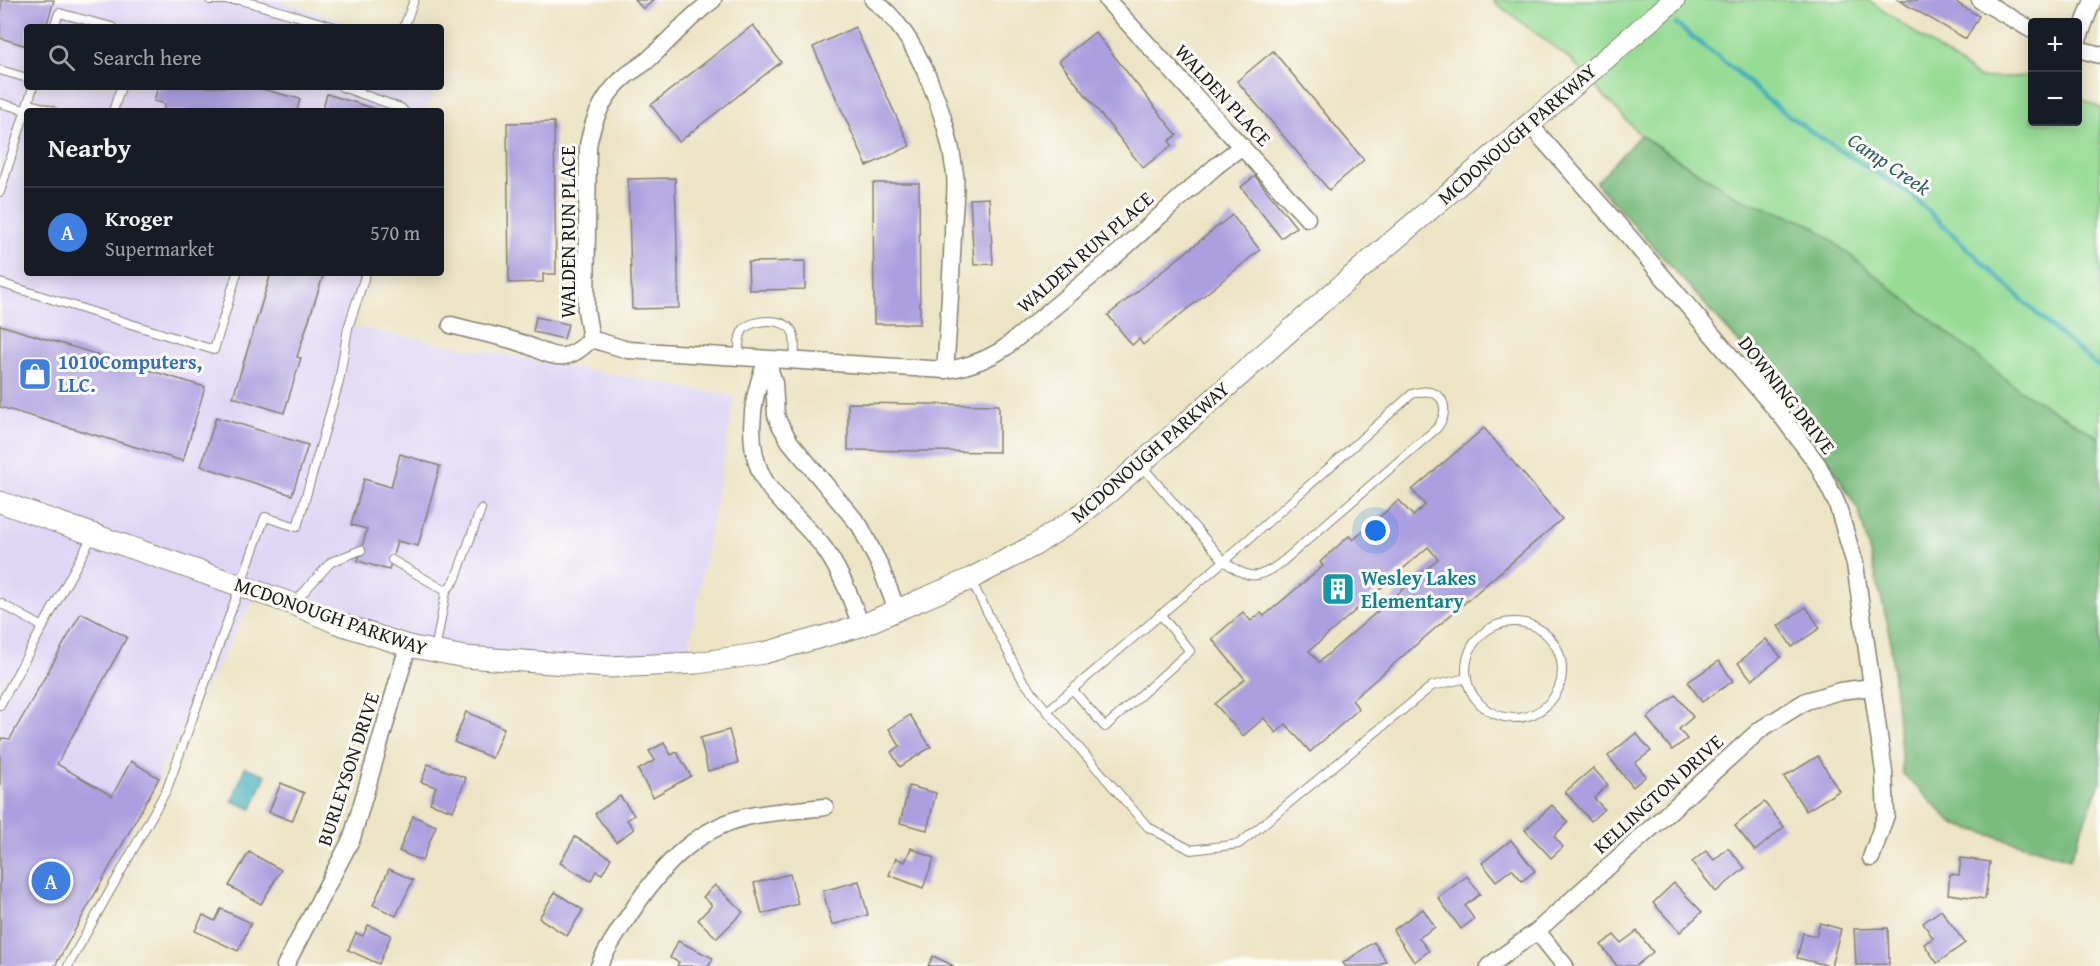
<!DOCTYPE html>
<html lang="en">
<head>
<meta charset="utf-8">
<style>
	body { margin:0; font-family:"Gentium Book Plus",serif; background:#242831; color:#f1f3f6 }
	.controls { position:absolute; right:18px; top:18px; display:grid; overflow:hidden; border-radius:6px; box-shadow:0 3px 15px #0003 }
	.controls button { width:54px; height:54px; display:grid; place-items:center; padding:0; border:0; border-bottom:2px solid #363941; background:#171b24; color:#f1f3f6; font:30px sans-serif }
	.you { position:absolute; left:1376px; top:531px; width:21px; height:21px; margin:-15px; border:4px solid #fff; border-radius:50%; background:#1a73e8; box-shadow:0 0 0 9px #1a73e833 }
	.badge { display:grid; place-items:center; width:39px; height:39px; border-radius:50%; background:#d690ce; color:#fff; font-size:20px; font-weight:700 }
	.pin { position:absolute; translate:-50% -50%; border:3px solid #fff; box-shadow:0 2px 6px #0006 }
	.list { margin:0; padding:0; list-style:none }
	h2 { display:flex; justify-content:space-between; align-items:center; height:78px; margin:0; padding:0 24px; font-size:26px }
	h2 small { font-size:20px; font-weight:400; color:#9ea1a6 }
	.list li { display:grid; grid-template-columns:39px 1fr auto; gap:18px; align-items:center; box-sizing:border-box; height:90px; padding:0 24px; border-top:2px solid #363941 }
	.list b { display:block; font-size:22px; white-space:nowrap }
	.list p { margin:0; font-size:20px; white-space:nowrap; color:#9ea1a6 }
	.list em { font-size:20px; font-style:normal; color:#9ea1a6 }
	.icon { flex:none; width:33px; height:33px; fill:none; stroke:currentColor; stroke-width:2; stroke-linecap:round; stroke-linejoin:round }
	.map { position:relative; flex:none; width:2100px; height:966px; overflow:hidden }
	.search { position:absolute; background:#171b24; box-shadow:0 3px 15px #0003; left:24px; top:24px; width:420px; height:66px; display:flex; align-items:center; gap:15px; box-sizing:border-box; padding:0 21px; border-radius:6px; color:#9ea1a6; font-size:22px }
	.panel { position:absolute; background:#171b24; box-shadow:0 3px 15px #0003; left:24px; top:108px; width:420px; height:168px; border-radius:6px }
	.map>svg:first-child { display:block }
	.built { fill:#dfd5f5 }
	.green { fill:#97dc95; stroke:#5a7c58; stroke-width:1.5 }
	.forest { fill:#79bc7e; stroke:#4a6c4d; stroke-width:1.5 }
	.water { fill:#40b0bb; stroke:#2e666c; stroke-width:1.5 }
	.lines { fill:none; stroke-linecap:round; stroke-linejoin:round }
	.stream { stroke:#40b0bb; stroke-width:4.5 }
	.building { fill:#ab9fdf; fill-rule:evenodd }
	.service-casing { stroke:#848070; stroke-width:10 }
	.minor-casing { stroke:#848070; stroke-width:19 }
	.tertiary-casing { stroke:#848070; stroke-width:23 }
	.service { stroke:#fff; stroke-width:8 }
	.minor { stroke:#fff; stroke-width:16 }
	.tertiary { stroke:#fff; stroke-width:21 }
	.labels { text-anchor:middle; stroke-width:6; stroke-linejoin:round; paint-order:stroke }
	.street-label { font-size:20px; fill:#1c1c1c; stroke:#fdfcf7 }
	.shop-label { font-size:20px; font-weight:bold; fill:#366cbe; stroke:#fdfcf7; text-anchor:start }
	.culture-label { font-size:20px; font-weight:bold; fill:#0d838f; stroke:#fdfcf7; text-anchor:start }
	.water-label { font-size:21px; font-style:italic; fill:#2c5f64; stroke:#fdfcf7 }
</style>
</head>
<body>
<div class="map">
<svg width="2100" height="966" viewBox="0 0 2100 966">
	<rect width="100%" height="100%" fill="#fdfcf7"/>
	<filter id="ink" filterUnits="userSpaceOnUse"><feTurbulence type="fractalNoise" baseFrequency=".0167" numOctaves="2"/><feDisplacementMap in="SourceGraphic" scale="12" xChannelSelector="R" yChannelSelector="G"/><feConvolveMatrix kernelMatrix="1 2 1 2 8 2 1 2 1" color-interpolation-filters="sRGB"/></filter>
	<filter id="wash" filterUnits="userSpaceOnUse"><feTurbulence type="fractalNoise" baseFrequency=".008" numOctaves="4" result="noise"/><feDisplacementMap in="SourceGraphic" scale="24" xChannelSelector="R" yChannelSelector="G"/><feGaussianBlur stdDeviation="1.35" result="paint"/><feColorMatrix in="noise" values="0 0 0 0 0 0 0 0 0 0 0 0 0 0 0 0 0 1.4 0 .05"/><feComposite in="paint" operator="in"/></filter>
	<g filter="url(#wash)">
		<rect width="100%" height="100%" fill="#ece4c4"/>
		<path class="built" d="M0,0H278L363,27H27V87H435L427,111H27V273H370L352,327L735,397L686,662L412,653L262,583L55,966H0Z"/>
		<path class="green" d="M1492,0H1868L1980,78L2032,76V122H2078V97L2100,108V438L2022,392L1812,225L1735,196L1640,135L1570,59Z"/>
		<path class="forest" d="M1640,135L1735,196L1812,225L2022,392L2100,438V782L2070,859L1954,824L1903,774L1889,629L1859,511L1796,406L1596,183Z"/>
		<path class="water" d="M245,767L266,775L252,809L232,801Z"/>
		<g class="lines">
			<path class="stream" d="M1676,24L1737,72L1769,101L1813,133L1910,194L2052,328L2100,368"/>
		</g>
		<g id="blocks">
			<g class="building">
				<path d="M1,0H54L46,27H27V46L0,38Z"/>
				<path d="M635,0H654L643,9Z"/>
				<path d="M1898,0H1952L1979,16L1966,39Z"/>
				<path d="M753,25L781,62L679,142L651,105Z"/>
				<path d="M855,27L910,146L867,166L813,47Z"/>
				<path d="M1095,32L1177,135L1169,141L1172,145L1143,168L1059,61Z"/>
				<path d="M1273,51L1364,160L1329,190L1237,81Z"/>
				<path d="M158,87H254L300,99L297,111H163L165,104L154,101Z"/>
				<path d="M327,94L379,110V111H322Z"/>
				<path d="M554,122L556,274H543V282L509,283L507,123Z"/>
				<path d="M1255,176L1296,227L1281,238L1241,187Z"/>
				<path d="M675,178L679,308L632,309L628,179Z"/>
				<path d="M873,183H919L920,324H874Z"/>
				<path d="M989,198L993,264L974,265L970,199Z"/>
				<path d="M1232,215L1260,250L1143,345L1139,339L1132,345L1108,315Z"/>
				<path d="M805,261V289L749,290L748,262Z"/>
				<path d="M271,273H324L297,357L301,358L284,413L233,397Z"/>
				<path d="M536,317L568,324L564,339L533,332Z"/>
				<path d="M0,325L205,387L183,461L0,407Z"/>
				<path d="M848,403L999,405V452L848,450Z"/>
				<path d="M216,417L308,445L292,495L201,466Z"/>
				<path d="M1484,428L1562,519L1352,700L1359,709L1310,752L1286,724L1276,733L1264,718L1243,736L1215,704L1245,679L1212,639L1243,612L1251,621L1261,613L1264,616L1323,566L1320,562L1349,536L1353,540L1399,500L1413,516L1425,505L1412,490ZM1428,547L1438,559L1319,662L1309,651Z"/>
				<path d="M400,454L440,466L418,546L397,541L389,570L358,561L367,529L351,525L364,479L391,487Z"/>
				<path d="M1806,607L1820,628L1792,647L1778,626Z"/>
				<path d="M81,613L127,637L57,764L112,796L131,761L159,778L55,966H0V742L2,738L10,739Z"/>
				<path d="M1766,639L1781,657L1752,680L1738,663Z"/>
				<path d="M1719,661L1733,681L1702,702L1688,682Z"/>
				<path d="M1676,695L1693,717L1679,729L1687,739L1672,750L1647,718Z"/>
				<path d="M466,712L504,728L492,758L454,742Z"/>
				<path d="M910,715L931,747L900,767L891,752L900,746L889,729Z"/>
				<path d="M729,730L738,763L708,771L700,738Z"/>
				<path d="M1636,733L1651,751L1635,763L1646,776L1633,787L1608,756Z"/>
				<path d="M664,743L671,755L677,752L691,776L653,797L638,770L655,760L649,751Z"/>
				<path d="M1818,756L1839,791L1806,811L1784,777Z"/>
				<path d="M428,764L466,778L453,811L430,803L436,787L421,782Z"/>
				<path d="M1593,768L1608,785L1594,798L1604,809L1591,821L1565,792Z"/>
				<path d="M281,783L304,793L292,821L269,812Z"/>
				<path d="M909,786L936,793L927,830L900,823Z"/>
				<path d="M620,796L634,815L627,820L634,829L616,842L595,814Z"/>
				<path d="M1764,802L1784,827L1755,851L1735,826Z"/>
				<path d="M1552,805L1568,822L1554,836L1563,847L1551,858L1525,830Z"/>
				<path d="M413,816L436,826L422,861L399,851Z"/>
				<path d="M575,837L611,858L602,874L596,871L591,881L560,863Z"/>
				<path d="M1511,840L1535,871L1522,881L1512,869L1496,881L1482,863Z"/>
				<path d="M911,848L934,858L923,888L889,875L896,858L905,862Z"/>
				<path d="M1728,848L1745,868L1716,892L1692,862L1706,851L1714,860Z"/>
				<path d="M249,852L281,870L261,904L229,886Z"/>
				<path d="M1961,858L1990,862L1985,899L1948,894L1950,874L1959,875Z"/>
				<path d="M389,869L413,880L396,916L373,905Z"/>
				<path d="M790,874L798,904L762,914L754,883Z"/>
				<path d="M1467,876L1480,894L1465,906L1474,919L1461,929L1438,898Z"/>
				<path d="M859,881L868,915L832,925L823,891Z"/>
				<path d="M1674,883L1702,912L1680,932L1653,903Z"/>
				<path d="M715,885L743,912L717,938L698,920L712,905L703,897Z"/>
				<path d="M555,892L583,910L567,936L539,918Z"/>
				<path d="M221,909L251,923L238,951L195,931L203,915L215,921Z"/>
				<path d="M1423,909L1435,927L1419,938L1429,951L1414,962L1393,930Z"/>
				<path d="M1941,910L1965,943L1937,963L1924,944L1933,938L1923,923Z"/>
				<path d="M1820,923L1841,929L1831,966L1797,958L1803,933L1816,936Z"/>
				<path d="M368,925L391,935L379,964L348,950L356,933L363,936Z"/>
				<path d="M1888,928L1889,964L1856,965L1854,929Z"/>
				<path d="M1637,931L1653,952L1636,966H1617L1601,945L1614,935L1621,943Z"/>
				<path d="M678,941L713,958L709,966H677L679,962L670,958Z"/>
				<path d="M1374,942L1386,961L1378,966H1345L1343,963Z"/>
				<path d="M933,956L954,966H928Z"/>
			</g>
		</g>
	</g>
	<g filter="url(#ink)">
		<use href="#blocks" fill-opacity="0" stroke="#848070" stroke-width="1.5"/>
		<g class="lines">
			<g class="service-casing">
				<g id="service">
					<path d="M210,0H236"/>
					<path d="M241,0L335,27"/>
					<path d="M54,27L59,13L112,27"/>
					<path d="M404,27L414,0"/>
					<path d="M0,70L27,78"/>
					<path d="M342,87L401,108L404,111"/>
					<path d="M0,103L25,110"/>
					<path d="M28,103L53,111"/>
					<path d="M113,111L121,87"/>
					<path d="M0,192L33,87"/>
					<path d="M0,283L214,350L237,273"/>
					<path d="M739,357C739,349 738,337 743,330C753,318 787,317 793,333C796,340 794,353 795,361"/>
					<path d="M392,560L446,591"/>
					<path d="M970,579L1022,679L1047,711L1148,827L1191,850L1239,844L1432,686L1467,678"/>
					<path d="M0,603L43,627"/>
					<path d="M293,604L331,562L361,550"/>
					<circle cx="1514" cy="670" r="48"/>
					<path d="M435,651L446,591L455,580L481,509"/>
					<path d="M1073,690L1105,727L1190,651L1160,614"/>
					<path d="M0,705L93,535"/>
					<path d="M1047,711L1224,561L1412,394C1439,384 1454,406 1437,428L1282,562C1258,581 1247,579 1224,561L1141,465"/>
					<path d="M68,966L167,789L265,517L297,527L339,382L348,328L366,273"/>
				</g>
			</g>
			<g class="minor-casing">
				<g id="minor">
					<path d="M873,0C919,33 948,119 955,174C957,193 953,214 953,233C951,279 949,324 945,370"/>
					<path d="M1107,0L1307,218"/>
					<path d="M1980,0L2032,30"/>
					<path d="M2078,40L2093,0"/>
					<path d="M2078,49L2100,55"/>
					<path d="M1530,125L1630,238L1783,418L1818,465L1837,504L1855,564L1884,772L1886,815L1871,858"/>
					<path d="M451,325C473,331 494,335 515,341C546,349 560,372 591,339"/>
					<path d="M591,339L628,350L945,370C968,367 987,360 1006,347L1107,263L1215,167L1242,146"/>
					<path d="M591,339L586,310L588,146C593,118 604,93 627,75C634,69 643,65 649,59C671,39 689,17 713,0"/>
					<path d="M767,360C750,399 743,454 771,490C788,511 808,527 824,548C841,572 851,598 861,626"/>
					<path d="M767,360L774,383L776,415L779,423L790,442L860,526L880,566L897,610"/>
					<path d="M1537,931L1565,966"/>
					<path d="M285,966L352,838L408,646"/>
					<path d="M599,966C607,947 621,928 632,911C662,865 700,824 756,815C778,811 802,810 825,807"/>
					<path d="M1489,966L1537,931L1761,729L1806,701L1840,691L1872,687"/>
				</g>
			</g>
			<g class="tertiary-casing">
				<path id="tertiary" d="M0,502L293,604L337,623L408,646L465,657L609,667L697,663L764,653L861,626L897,610L970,579L1035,545L1076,518L1109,492L1329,296L1674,0"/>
			</g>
			<use href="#service" class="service"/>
			<use href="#minor" class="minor"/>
			<use href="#tertiary" class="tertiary"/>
		</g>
	</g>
	<defs>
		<g id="shop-square" transform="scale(1.725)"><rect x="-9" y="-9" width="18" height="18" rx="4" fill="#3f7fe0" stroke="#fdfcf7"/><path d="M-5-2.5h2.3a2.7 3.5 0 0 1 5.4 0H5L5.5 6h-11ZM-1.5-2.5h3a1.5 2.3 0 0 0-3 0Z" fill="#fff"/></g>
		<g id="building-square" transform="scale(1.725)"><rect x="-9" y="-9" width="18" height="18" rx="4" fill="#0f9aa8" stroke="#fdfcf7"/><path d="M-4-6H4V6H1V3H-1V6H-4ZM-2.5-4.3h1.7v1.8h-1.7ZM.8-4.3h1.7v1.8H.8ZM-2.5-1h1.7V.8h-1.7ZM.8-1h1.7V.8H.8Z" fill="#fff"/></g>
	</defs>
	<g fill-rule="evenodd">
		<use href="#shop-square" x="35" y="374"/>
		<use href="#building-square" x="1338" y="589"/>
	</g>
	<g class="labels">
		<g class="street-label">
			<text transform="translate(1223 95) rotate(47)" y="7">WALDEN PLACE</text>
			<text transform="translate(1517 134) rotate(-41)" y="7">MCDONOUGH PARKWAY</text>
			<text transform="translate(568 232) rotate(-90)" y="7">WALDEN RUN PLACE</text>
			<text transform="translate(1085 252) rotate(-41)" y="7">WALDEN RUN PLACE</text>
			<text transform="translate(1787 395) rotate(52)" y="7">DOWNING DRIVE</text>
			<text transform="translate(1150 452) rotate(-41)" y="7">MCDONOUGH PARKWAY</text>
			<text transform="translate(331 616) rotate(19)" y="7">MCDONOUGH PARKWAY</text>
			<text transform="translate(348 769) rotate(-72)" y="7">BURLEYSON DRIVE</text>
			<text transform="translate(1658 794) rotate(-42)" y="7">KELLINGTON DRIVE</text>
		</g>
		<g class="shop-label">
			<text x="58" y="369">1010Computers,<tspan x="58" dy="23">LLC.</tspan></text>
		</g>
		<g class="culture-label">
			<text x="1361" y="585">Wesley Lakes<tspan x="1361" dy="23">Elementary</tspan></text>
		</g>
		<g class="water-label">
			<text transform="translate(1889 164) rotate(34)" y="7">Camp Creek</text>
		</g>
	</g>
</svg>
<div class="controls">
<button>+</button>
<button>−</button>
</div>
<div class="you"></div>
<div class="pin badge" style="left:51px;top:881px;background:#3f7fe0">A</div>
<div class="search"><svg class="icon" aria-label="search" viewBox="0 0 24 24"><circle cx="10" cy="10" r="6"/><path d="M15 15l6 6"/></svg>Search here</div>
<section class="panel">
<h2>Nearby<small></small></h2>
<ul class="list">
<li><span class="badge" style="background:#3f7fe0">A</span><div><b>Kroger</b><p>Supermarket</p></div><em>570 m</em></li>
</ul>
</section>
</div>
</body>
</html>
